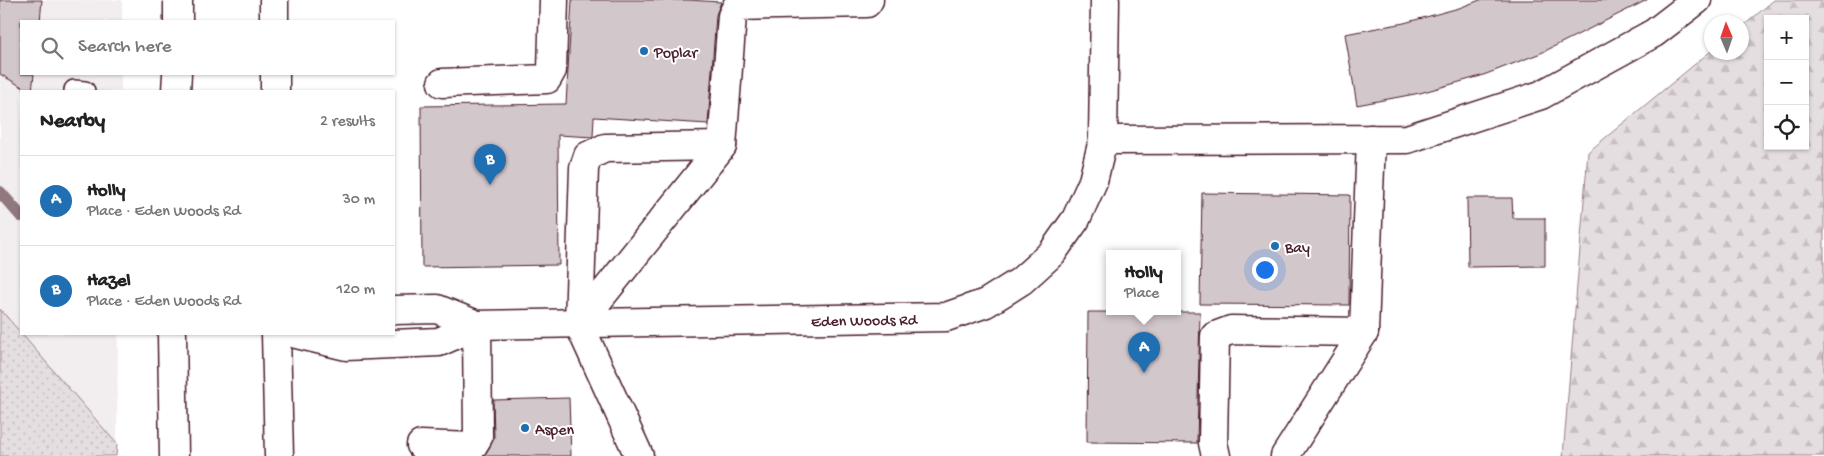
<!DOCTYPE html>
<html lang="en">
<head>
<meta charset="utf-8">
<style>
	body { margin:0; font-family:"Gochi Hand",sans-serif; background:#f2f2f2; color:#222 }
	.controls { position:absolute; right:15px; top:15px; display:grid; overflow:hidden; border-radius:0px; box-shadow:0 1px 4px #0004 }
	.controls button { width:45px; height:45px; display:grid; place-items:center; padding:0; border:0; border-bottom:1px solid #e0e0e0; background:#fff; color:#222; font:25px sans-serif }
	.compass { position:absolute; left:1704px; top:15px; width:45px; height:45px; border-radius:50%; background:#fff; box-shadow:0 1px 4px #0004; rotate:358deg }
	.you { position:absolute; left:1264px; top:269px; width:18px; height:18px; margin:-12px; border:4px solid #fff; border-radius:50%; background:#1a73e8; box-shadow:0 0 0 8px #1a73e833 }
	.badge { display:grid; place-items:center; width:32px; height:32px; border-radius:50%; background:#1f6fb2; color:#fff; font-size:16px; font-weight:700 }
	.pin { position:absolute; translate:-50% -41px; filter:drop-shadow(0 1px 2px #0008) }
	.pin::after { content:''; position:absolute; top:26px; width:18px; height:15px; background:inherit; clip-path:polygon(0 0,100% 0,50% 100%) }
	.popup { position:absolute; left:1106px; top:250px; width:75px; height:65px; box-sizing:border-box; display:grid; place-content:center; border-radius:0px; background:#fff; filter:drop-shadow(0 1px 4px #0005); font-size:16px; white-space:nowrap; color:#767676 }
	.popup b { font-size:19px; color:#222 }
	.popup::after { content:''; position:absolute; left:50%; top:100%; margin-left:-10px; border:10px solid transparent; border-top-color:#fff }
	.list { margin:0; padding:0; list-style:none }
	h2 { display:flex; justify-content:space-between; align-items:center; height:65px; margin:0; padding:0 20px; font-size:21px }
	h2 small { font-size:16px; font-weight:400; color:#767676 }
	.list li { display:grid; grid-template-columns:32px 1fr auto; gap:15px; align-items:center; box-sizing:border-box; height:90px; padding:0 20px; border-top:1px solid #e0e0e0 }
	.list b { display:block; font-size:19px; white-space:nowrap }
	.list p { margin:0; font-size:16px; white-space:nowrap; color:#767676 }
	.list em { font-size:16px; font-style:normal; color:#767676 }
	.icon { flex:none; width:28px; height:28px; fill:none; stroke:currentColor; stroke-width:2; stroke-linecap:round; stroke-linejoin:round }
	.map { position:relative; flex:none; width:1824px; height:456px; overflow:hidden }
	.search { position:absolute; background:#fff; box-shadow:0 1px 4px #0004; left:20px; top:20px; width:375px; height:55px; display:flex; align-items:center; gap:12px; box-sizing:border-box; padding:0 18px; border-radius:0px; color:#767676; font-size:19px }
	.panel { position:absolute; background:#fff; box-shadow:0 1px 4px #0004; left:20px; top:90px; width:375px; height:245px; border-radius:0px }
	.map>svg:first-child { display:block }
	.built { fill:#f2eeef }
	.grass { fill:url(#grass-dots); stroke:#987e86 }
	.forest { fill:url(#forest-firs); stroke:#987e86; fill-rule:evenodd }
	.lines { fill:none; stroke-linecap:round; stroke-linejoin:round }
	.stream { stroke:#91787e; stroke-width:12 }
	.building { fill:#d2c7cb; stroke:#4a1f2b }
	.lane-casing { stroke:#4a1f2b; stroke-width:22 }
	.street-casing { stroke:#4a1f2b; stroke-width:31 }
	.secondary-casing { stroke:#4a1f2b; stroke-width:31 }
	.lane { stroke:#fff; stroke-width:19 }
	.street { stroke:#fff; stroke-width:28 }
	.secondary { stroke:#fff; stroke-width:28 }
	.poi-dot { fill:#1f6fb2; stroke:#fff; stroke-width:2 }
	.labels { text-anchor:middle; stroke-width:4; stroke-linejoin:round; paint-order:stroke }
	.poi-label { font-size:16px; fill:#4a1f2b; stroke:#fff; text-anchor:start }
	.street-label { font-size:16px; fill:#4a1f2b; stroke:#fff }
</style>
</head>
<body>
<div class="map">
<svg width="1824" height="456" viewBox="0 0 1824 456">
	<defs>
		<pattern id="grass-dots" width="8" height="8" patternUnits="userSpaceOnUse" patternTransform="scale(1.25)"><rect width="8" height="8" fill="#e5dee0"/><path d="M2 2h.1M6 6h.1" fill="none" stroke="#c6bec0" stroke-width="1.8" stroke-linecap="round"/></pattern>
		<pattern id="forest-firs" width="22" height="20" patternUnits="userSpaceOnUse" patternTransform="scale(1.25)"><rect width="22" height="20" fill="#e5dee0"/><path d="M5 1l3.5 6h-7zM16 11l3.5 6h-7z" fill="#c6bec0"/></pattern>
	</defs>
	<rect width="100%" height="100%" fill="#fff"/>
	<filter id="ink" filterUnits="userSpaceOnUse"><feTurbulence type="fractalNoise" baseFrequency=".02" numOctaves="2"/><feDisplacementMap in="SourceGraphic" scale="10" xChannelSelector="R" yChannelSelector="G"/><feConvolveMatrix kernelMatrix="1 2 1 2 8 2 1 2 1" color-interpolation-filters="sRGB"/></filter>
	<g filter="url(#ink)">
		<g class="built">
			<path d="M0,0H122V21H21V74H121V91H21V334L0,309Z"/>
			<path d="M21,334H118L117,444Z"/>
		</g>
		<path class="grass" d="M0,309L117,444L116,456H0Z"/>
		<path class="forest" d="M1774,0H1824V456H1563L1588,152L1711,51L1712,52H1742V27ZM1768,19H1805V146H1768Z"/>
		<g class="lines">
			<path class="stream" d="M0,192L21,216"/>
		</g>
		<g class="building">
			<path d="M0,0H42L40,21H21V74H34L32,91H29L0,74Z"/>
			<path d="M572,0H688L721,2L716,15L708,124L594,117L593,137L558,135L559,265L422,267L421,106L566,104Z"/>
			<path d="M1480,0H1647L1541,53L1481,76L1420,93L1357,105L1345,34L1404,23L1459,8Z"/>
			<path d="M1202,193L1350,195L1349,305L1200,304Z"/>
			<path d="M1467,198H1512L1513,218H1545V266L1468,267Z"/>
			<path d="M1088,312H1200L1197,443L1087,442Z"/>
			<path d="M569,398L571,456H484L491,445L494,437L493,400Z"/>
		</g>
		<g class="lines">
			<g class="lane-casing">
				<path id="lane" d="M74,91V90L85,91"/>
			</g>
			<g class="street-casing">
				<g id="street">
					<path d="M442,83L547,79L552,70L554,0"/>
					<path d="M1103,140L1407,139L1541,95L1654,33L1697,0"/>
					<path d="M394,310L437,309L477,325L946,317L986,303L1021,281L1052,253L1076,219L1093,181L1103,140L1105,0"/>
					<path d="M579,324L722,146L732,16L737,6L867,3L869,0"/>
					<path d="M296,334L346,346L439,342L477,325"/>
					<path d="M421,445L472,447L478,437L477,325"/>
					<path d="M639,456L579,324L584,168L588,156L605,148L722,146"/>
					<path d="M1216,456L1213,443L1215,336L1231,330L1364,332"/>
					<path d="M1285,456L1364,332L1371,139"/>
				</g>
			</g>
			<g class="secondary-casing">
				<g id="secondary">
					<path d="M274,0V21"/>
					<path d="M178,21V0"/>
					<path d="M275,74V91"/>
					<path d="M176,91L177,74"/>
					<path d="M172,334L174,456"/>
					<path d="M276,334L279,456"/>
				</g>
			</g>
			<use href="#lane" class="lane"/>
			<use href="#street" class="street"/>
			<use href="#secondary" class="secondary"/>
		</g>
	</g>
	<g class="poi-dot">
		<circle cx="644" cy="51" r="5"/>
		<circle cx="1275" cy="246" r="5"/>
		<circle cx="525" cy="428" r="5"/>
	</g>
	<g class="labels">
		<g class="poi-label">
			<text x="654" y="57">Poplar</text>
			<text x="1285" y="252">Bay</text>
			<text x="535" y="434">Aspen</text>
		</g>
		<g class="street-label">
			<text transform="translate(864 319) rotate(-1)" y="6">Eden Woods Rd</text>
		</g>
	</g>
</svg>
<div class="controls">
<button>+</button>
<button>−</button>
<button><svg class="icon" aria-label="locate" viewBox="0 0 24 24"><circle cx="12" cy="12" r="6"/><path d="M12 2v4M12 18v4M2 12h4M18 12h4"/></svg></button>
</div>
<svg class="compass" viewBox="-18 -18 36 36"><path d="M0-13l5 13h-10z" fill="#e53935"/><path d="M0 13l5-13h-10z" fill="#767676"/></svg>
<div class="you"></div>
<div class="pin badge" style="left:1144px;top:373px">A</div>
<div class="popup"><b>Holly</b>Place</div>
<div class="pin badge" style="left:490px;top:185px">B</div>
<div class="search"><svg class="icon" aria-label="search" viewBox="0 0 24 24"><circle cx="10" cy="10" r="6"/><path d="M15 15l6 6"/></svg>Search here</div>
<section class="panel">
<h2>Nearby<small>2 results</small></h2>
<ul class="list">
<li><span class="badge">A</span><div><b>Holly</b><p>Place · Eden Woods Rd</p></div><em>30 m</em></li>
<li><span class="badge">B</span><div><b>Hazel</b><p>Place · Eden Woods Rd</p></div><em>120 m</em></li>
</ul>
</section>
</div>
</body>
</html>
